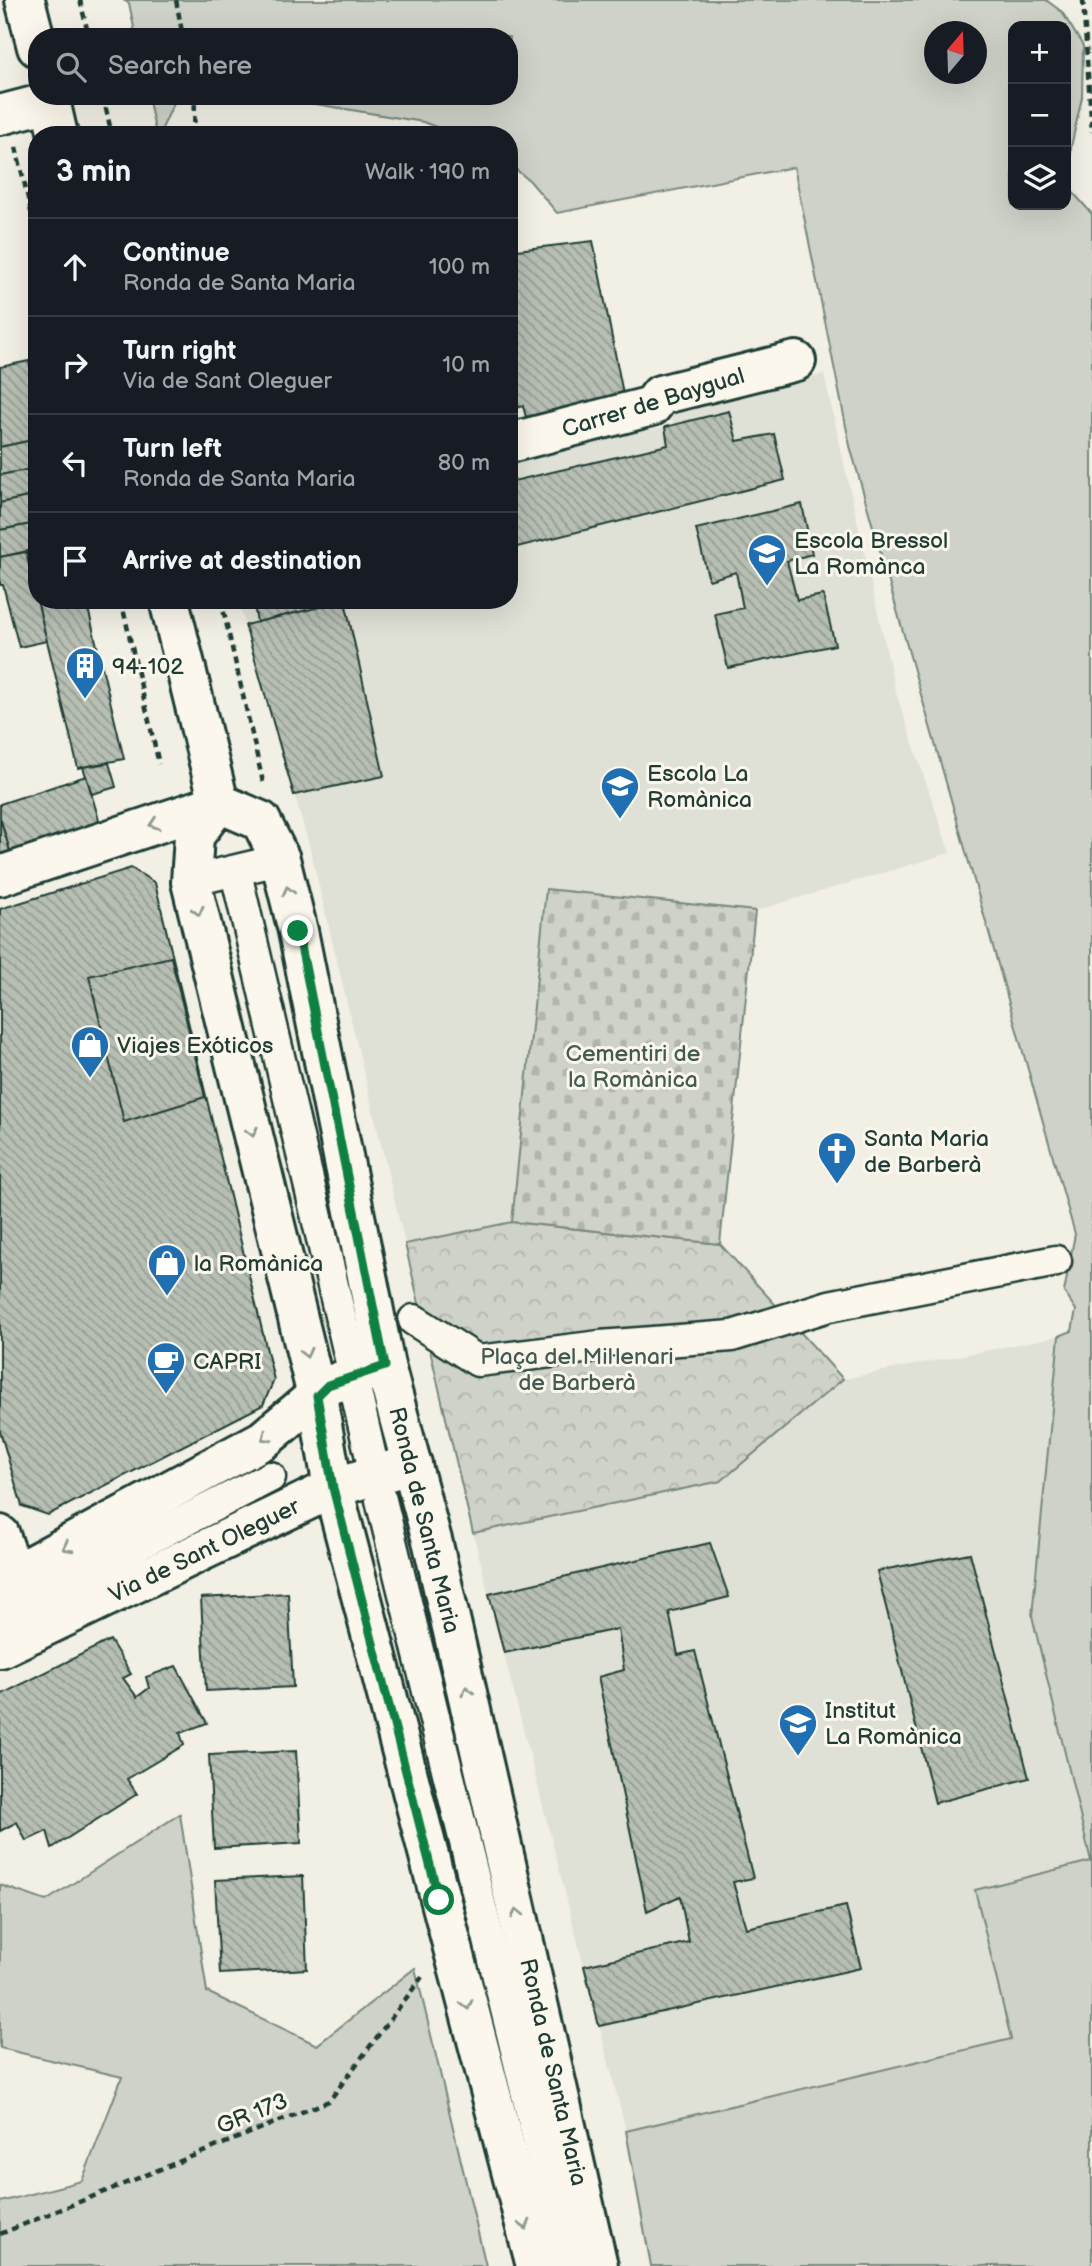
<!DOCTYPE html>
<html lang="en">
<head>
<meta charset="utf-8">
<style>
	body { margin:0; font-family:"Balsamiq Sans",sans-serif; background:#20242c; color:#f1f3f6 }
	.controls { position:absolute; right:21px; top:21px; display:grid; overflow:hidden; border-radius:14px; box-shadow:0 7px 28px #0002 }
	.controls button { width:63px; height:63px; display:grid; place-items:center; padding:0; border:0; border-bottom:2px solid #363941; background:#171b24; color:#f1f3f6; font:35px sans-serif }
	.compass { position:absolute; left:924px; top:21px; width:63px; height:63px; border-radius:50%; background:#171b24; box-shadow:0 7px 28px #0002; rotate:19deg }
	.stop { position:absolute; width:21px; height:21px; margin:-16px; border:5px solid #0b8043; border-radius:50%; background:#fff }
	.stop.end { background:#0b8043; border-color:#fff; box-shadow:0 2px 7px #0008 }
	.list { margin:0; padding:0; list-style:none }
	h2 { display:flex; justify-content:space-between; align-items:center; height:91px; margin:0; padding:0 28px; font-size:30px }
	h2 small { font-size:23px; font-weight:400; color:#9ea1a6 }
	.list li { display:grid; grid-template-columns:46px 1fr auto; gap:21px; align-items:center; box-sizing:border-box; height:98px; padding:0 28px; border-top:2px solid #363941 }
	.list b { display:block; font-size:26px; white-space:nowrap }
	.list p { margin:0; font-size:23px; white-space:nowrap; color:#9ea1a6 }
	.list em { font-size:23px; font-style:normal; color:#9ea1a6 }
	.icon { flex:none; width:38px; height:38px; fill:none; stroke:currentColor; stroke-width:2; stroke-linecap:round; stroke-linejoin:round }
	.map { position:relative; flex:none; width:1092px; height:2266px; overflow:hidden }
	.search { position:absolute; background:#171b24; box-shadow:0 7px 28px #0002; left:28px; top:28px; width:490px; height:77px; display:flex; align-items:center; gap:18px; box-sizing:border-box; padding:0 24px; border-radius:28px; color:#9ea1a6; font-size:26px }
	.panel { position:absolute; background:#171b24; box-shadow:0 7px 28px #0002; left:28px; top:126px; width:490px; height:483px; border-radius:28px }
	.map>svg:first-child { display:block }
	.built { fill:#e0e1d6 }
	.grass { fill:#cfd2c8; stroke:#77887e; stroke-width:2; fill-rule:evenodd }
	.forest { fill:url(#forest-crowns); stroke:#77887e; stroke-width:2 }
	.cemetery { fill:url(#cemetery-stones); stroke:#77887e; stroke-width:2 }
	.building { fill:url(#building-back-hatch); stroke:#1f3d34; stroke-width:2 }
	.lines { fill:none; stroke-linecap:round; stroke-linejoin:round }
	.pedestrian-casing { stroke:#1f3d34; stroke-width:35 }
	.minor-casing { stroke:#1f3d34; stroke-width:44 }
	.tertiary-casing { stroke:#1f3d34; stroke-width:44 }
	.path { stroke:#1f3d34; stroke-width:4.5; stroke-dasharray:7 5; stroke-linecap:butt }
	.pedestrian { stroke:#fbf7ec; stroke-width:30 }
	.minor { stroke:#fbf7ec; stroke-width:38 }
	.tertiary { stroke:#fbf7ec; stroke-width:38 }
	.oneway { stroke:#8d9a90 }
	.route { stroke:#0b8043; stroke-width:9 }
	.labels { text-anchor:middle; stroke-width:6; stroke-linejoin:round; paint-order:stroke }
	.street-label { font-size:23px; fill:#1f3d34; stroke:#fbf7ec }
	.poi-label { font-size:23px; fill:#1f3d34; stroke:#fbf7ec; text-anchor:start }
	.park-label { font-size:23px; fill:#425b52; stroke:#fbf7ec }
</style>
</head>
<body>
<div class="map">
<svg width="1092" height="2266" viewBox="0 0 1092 2266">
	<defs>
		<pattern id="forest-crowns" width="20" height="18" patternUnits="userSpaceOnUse" patternTransform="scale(1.75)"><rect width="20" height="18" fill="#cfd2c8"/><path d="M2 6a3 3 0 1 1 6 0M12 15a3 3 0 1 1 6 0" fill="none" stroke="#b1b5ac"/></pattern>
		<pattern id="cemetery-stones" width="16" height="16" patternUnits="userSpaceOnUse" patternTransform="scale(1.75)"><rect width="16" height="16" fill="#cfd2c8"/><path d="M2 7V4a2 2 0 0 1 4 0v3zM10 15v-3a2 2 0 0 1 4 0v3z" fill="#b1b5ac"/></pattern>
		<pattern id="building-back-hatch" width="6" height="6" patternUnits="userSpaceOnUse" patternTransform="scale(1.75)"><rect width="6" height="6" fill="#b7beb3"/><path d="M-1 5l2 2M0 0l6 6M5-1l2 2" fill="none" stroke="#949c92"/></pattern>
	</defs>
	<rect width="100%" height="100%" fill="#f2f0e5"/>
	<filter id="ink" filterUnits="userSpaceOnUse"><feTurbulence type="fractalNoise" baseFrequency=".0143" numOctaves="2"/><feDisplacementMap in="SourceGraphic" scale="14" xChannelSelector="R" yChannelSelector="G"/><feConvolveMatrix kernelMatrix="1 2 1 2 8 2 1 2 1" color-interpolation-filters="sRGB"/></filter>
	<g filter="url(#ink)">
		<g class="built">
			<path d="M824,374L896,693L950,853L755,911L546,890L512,1222L405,1244L309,845L238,600H509V461L673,425L670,409Z"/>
			<path d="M1059,1336L1032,1616L1091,1861L976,1891L1011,2039L626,2131L473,1533L721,1481L843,1379Z"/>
		</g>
		<g class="grass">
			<path d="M123,0H1046L1062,12L1083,46L1082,97L1071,147V190L1092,214V2266H651L626,2131L1011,2039L975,1890L1091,1861L1032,1616L1059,1336L1072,1331L1076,1310L1064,1292L1075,1234L850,446L794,167L557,213L530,181L509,164V135H458L423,122L268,96H509V37H136L129,3ZM1013,26H1066V205H1013ZM934,32H976V74H934Z"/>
			<path d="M148,96H177L159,135H156Z"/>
			<path d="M180,1814L207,1992L317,2045L415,1968L486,2266H0V2202L82,2181L122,2077L0,2048V1885L46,1901Z"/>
		</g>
		<path class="forest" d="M512,1222L720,1244L843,1379L721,1481L473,1533L405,1244Z"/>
		<path class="cemetery" d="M546,889L755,911L720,1244L512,1222Z"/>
		<g class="building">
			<path d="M593,241L623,394L526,417L523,406L509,410V251Z"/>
			<path d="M29,361L37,394V439L0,447V367Z"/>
			<path d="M729,411L737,441L774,434L785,480L509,549V482L668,445L665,427Z"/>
			<path d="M37,439V468L0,475V447Z"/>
			<path d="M37,468V495L0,503V475Z"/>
			<path d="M37,495V523L0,530V503Z"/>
			<path d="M802,504L812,554L787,561L797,600L823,595L835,645L728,668L715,614L743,608L736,572L709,580L696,529Z"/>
			<path d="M37,523V549L0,557V530Z"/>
			<path d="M37,549V598L26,552Z"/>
			<path d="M26,552L47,641L19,647L3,585H0V557Z"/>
			<path d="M37,600H86L124,759L78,768Z"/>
			<path d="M253,600H334V604L257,622Z"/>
			<path d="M345,601L384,776L294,795L245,625Z"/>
			<path d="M109,763L116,787L92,794L83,767Z"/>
			<path d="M86,776L100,823L10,851L0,818V804Z"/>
			<path d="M0,818L10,851L0,854Z"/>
			<path d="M131,868L155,883L274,1380L263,1405L48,1515L22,1506L0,1431V909Z"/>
			<path d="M171,957L205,1097L124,1122L89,976Z"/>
			<path d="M710,1543L729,1597L669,1612L678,1655L695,1651L753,1878L733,1882L746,1928L846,1906L861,1968L599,2026L584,1966L689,1942L680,1896L647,1911L598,1677L624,1670L618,1629L504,1653L489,1594Z"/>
			<path d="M970,1553L1029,1778L935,1803L877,1571Z"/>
			<path d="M288,1593L293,1687L206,1691L201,1598Z"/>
			<path d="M110,1640L131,1674L123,1678L137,1697L149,1688L146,1677L176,1666L207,1723L180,1733L184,1745L127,1779L137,1794L52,1848L47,1831L26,1841L17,1822L0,1831V1695Z"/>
			<path d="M296,1751L301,1843L214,1848L209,1755Z"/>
			<path d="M303,1876L307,1969L220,1974L215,1880Z"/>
		</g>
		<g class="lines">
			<g class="pedestrian-casing">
				<g id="pedestrian">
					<path d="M236,873L350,1358"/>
					<path d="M211,876L266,863"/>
					<path d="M414,1320L478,1361L600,1346L732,1336L829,1306L1056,1261"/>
					<path d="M356,1392L373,1466"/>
					<path d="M381,1500L569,2266"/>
					<path d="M0,1615L270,1477"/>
				</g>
			</g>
			<g class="minor-casing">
				<g id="minor">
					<path d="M0,115L50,102"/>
					<path d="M509,443L652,406L660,395L796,361"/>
					<path d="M0,876L219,803"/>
					<path d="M0,1535L34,1632"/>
					<path d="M0,1582L263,1440L329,1385L385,1366"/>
					<path d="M0,1648L333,1488L412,1464"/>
				</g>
			</g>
			<g class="tertiary-casing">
				<g id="tertiary">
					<path d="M25,0L37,47"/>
					<path d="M49,96L58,135"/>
					<path d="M169,600L219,803"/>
					<path d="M219,803L261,821L280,859L298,931L385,1366L433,1544L598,2266"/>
					<path d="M219,803L194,836L191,882L317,1396L333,1488L536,2266"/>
				</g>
			</g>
			<g class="path">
				<path d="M80,0L89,37"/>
				<path d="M176,0L183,37"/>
				<path d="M1083,0L1092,132"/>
				<path d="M103,96L112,135"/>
				<path d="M194,135L195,96"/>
				<path d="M16,147L37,237"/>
				<path d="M121,600L159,764"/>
				<path d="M221,600L263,782"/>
				<path d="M0,2234L329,2101L422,1977"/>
			</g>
			<use href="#pedestrian" class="pedestrian"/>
			<use href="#minor" class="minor"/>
			<use href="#tertiary" class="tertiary"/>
		</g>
		<defs><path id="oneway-chevron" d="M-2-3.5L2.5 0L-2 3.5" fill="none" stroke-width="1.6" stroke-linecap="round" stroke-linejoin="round" transform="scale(1.75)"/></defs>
		<g class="oneway">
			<use href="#oneway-chevron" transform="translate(154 824) rotate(162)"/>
			<use href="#oneway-chevron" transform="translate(288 891) rotate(-104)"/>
			<use href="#oneway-chevron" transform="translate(198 911) rotate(76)"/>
			<use href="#oneway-chevron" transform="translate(252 1132) rotate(76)"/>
			<use href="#oneway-chevron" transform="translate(306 1353) rotate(76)"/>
			<use href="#oneway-chevron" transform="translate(266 1437) rotate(143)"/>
			<use href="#oneway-chevron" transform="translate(67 1547) rotate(152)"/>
			<use href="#oneway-chevron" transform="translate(467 1691) rotate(-103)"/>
			<use href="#oneway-chevron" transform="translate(517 1913) rotate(-103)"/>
			<use href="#oneway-chevron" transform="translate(467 2005) rotate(75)"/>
			<use href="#oneway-chevron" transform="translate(525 2225) rotate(75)"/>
		</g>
	</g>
	<g class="lines" filter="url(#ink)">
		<path class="route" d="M298,931L385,1366L328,1385L317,1396L333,1488L439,1900"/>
	</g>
	<defs>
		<g id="school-pin" transform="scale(2.0125)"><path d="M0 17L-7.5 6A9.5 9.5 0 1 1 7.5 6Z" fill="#1f6fb2" stroke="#fbf7ec"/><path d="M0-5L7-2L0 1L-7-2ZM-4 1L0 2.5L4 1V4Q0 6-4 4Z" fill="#fff"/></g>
		<g id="building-pin" transform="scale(2.0125)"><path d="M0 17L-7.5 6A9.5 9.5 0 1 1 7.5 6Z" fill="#1f6fb2" stroke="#fbf7ec"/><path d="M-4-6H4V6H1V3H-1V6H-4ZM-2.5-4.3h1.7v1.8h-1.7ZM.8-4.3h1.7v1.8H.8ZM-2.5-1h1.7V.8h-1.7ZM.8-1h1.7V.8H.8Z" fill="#fff"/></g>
		<g id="shop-pin" transform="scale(2.0125)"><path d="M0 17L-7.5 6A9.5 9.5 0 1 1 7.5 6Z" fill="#1f6fb2" stroke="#fbf7ec"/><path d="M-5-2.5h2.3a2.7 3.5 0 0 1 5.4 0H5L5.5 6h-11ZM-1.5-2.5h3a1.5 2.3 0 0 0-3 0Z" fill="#fff"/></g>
		<g id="church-pin" transform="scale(2.0125)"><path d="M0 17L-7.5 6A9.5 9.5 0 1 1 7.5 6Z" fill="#1f6fb2" stroke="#fbf7ec"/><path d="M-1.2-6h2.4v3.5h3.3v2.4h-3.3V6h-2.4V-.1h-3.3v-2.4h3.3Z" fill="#fff"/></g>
		<g id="cafe-pin" transform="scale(2.0125)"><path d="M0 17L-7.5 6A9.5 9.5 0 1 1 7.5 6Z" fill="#1f6fb2" stroke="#fbf7ec"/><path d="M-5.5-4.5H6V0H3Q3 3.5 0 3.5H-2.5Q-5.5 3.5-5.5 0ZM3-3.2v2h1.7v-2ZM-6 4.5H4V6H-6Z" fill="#fff"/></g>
	</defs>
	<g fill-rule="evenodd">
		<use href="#school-pin" x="767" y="553"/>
		<use href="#building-pin" x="85" y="666"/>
		<use href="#school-pin" x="620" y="786"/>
		<use href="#shop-pin" x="90" y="1045"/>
		<use href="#church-pin" x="837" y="1151"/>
		<use href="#shop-pin" x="167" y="1263"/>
		<use href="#cafe-pin" x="166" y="1361"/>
		<use href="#school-pin" x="798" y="1723"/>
	</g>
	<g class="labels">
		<g class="street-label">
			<text transform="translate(653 402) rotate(-17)" y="8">Carrer de Baygual</text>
			<text transform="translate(425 1520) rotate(76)" y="8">Ronda de Santa Maria</text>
			<text transform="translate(204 1550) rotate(-26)" y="8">Via de Sant Oleguer</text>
			<text transform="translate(554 2072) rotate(77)" y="8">Ronda de Santa Maria</text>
			<text transform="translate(252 2113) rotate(-22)" y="8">GR 173</text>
		</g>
		<g class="poi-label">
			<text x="794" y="548">Escola Bressol<tspan x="794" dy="26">La Romànca</tspan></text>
			<text x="112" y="674">94-102</text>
			<text x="647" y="781">Escola La<tspan x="647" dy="26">Romànica</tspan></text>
			<text x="117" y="1053">Viajes Exóticos</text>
			<text x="864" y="1146">Santa Maria<tspan x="864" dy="26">de Barberà</tspan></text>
			<text x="194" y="1271">la Romànica</text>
			<text x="193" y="1369">CAPRI</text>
			<text x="825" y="1718">Institut<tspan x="825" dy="26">La Romànica</tspan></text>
		</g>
		<g class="park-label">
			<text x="633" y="1061">Cementiri de<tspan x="633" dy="26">la Romànica</tspan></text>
			<text x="577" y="1364">Plaça del Mil·lenari<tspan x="577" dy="26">de Barberà</tspan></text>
		</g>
	</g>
</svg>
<div class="controls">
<button>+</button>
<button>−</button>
<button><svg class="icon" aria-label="layers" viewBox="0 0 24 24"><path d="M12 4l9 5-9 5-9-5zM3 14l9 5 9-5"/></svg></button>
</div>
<svg class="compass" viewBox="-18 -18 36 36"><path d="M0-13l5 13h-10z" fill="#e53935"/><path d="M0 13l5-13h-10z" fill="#9ea1a6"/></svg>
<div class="stop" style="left:439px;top:1900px"></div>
<div class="stop end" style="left:298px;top:931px"></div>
<div class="search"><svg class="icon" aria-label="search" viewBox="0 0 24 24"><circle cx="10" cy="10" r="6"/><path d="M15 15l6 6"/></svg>Search here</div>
<section class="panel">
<h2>3 min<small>Walk · 190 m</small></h2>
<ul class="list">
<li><svg class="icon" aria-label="ahead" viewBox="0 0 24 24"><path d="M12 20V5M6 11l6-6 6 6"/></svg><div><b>Continue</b><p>Ronda de Santa Maria</p></div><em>100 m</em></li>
<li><svg class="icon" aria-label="right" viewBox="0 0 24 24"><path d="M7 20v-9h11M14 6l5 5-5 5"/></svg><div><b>Turn right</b><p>Via de Sant Oleguer</p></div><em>10 m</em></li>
<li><svg class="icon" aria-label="left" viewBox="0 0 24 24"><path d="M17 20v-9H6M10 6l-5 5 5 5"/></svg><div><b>Turn left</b><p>Ronda de Santa Maria</p></div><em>80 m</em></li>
<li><svg class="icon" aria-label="arrive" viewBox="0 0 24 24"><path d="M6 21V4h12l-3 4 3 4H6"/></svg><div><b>Arrive at destination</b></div></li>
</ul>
</section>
</div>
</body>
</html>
